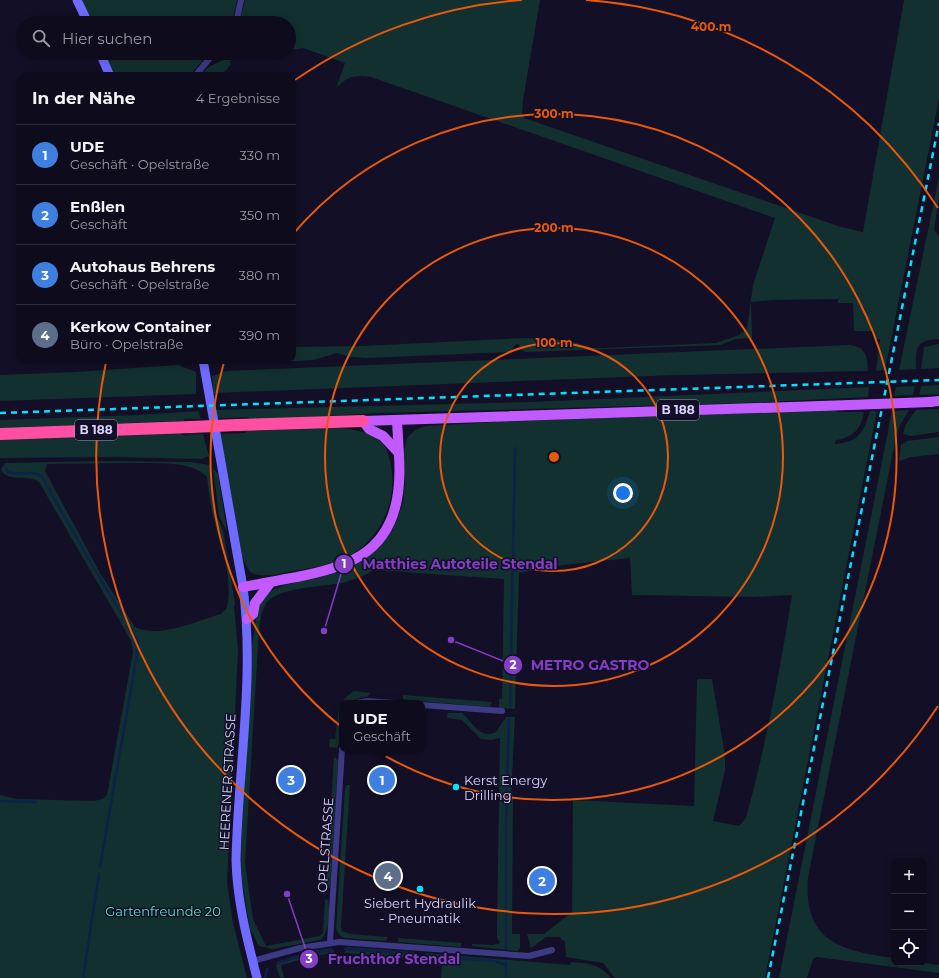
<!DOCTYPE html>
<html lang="de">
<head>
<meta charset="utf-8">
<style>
	body { margin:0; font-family:Montserrat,sans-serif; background:#171425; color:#f1f3f6 }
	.controls { position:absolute; right:12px; bottom:12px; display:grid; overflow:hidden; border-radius:8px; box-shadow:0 2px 10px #0003 }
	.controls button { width:36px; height:36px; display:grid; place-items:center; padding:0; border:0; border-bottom:1px solid #2e2b3b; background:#0e0b1c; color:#f1f3f6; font:20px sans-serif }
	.you { position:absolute; left:623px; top:493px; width:14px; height:14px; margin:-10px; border:3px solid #fff; border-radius:50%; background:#1a73e8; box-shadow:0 0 0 6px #1a73e833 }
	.badge { display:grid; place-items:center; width:26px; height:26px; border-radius:50%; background:#d93025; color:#fff; font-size:13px; font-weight:700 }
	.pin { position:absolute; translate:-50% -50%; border:2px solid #fff; box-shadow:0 1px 4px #0006 }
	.popup { position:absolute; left:339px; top:700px; width:86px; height:52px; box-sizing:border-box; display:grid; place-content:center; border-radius:8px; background:#0e0b1c; filter:drop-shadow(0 1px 3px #0005); font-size:13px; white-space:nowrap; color:#9b9ba3 }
	.popup b { font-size:15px; color:#f1f3f6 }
	.popup::after { content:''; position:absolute; left:50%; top:100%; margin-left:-8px; border:8px solid transparent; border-top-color:#0e0b1c }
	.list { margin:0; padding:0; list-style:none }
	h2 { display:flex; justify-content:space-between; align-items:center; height:52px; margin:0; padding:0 16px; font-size:17px }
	h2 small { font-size:13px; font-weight:400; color:#9b9ba3 }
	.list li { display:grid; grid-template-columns:26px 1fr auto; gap:12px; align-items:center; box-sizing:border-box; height:60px; padding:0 16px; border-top:1px solid #2e2b3b }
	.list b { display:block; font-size:15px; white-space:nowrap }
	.list p { margin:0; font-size:13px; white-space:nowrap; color:#9b9ba3 }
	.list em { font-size:13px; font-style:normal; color:#9b9ba3 }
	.icon { flex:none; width:22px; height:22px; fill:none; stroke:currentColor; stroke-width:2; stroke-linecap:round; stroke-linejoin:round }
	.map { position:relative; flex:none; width:939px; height:978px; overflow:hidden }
	.search { position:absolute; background:#0e0b1c; box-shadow:0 2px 10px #0003; left:16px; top:16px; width:280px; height:44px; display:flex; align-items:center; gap:10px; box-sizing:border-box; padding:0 14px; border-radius:22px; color:#9b9ba3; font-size:15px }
	.panel { position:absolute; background:#0e0b1c; box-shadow:0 2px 10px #0003; left:16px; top:72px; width:280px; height:292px; border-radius:12px }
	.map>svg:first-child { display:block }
	.green { fill:#12302f; fill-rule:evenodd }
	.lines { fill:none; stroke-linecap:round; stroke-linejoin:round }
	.stream { stroke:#0c2248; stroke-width:2.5 }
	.street { stroke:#3d3a85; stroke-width:6 }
	.secondary { stroke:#6f6bff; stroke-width:9 }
	.primary { stroke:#c25bff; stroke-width:10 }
	.highway { stroke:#ff4fa3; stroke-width:12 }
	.rail { stroke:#00e5ff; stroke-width:2.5; stroke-dasharray:6 5; stroke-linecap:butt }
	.primary-bridge { stroke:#c25bff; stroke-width:10 }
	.highway-bridge { stroke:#ff4fa3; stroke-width:12 }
	.ring { fill:none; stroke:#e8590c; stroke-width:2 }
	.poi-dot { fill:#00e5ff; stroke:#130f26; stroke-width:1.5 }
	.labels { text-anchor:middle; stroke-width:3; stroke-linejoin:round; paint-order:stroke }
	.shield { fill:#130f26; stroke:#9e99be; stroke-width:1 }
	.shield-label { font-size:12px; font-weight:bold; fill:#d9d4ff }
	.poi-label { font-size:13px; fill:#d9d4ff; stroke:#130f26; text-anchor:start }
	.street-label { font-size:13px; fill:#d9d4ff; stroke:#130f26 }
	.park-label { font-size:13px; fill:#5fe0c0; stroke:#130f26 }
	.centre { fill:#e8590c; stroke:#130f26; stroke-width:2 }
	.ring-label { font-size:12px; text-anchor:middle; font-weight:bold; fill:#e8590c; stroke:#130f26; stroke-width:3; stroke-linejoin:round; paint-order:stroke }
	.leader { fill:none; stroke:#843dc5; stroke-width:1.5 }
	.callout-dot { fill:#843dc5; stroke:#130f26; stroke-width:1.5 }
	.mark-label { font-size:12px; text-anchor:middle; font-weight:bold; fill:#fff }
	.callout-label { font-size:14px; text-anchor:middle; font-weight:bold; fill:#843dc5; stroke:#130f26; stroke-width:3; stroke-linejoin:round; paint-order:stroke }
</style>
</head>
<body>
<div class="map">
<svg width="939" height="978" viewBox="0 0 939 978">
	<rect width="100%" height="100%" fill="#130f26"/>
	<g class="green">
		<path d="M80,0H237L232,23H91Z"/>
		<path d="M245,0H540L523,100L522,114L524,118L841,227L863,232L904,0H939V99L885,370L876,371L880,339H874V331H854L853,303H838V299L773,300L751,302L752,338L736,339L720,345L526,352L521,350L519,344H516L510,352L368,358L351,357L337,353L313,360L239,364L236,360H292V347L363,346L525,338L567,340L592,348H603L716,343L739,335L747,329L753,285L775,218L371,77C354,74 347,77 336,88L345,63L303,48L289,50V23H239Z"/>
		<path d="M104,53H209L189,76H113Z"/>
		<path d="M227,58H231L233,60L230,61L231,64L223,74L224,76H214L208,73L199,76L209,67Z"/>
		<path d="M939,177V196L934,230L939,236V339C915,340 916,348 916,369L899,370Z"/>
		<path d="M939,344V368L921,369L924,347Z"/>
		<path d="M850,345C867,347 867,357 868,371L677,375L213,393L212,376L226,371Z"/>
		<path d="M178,365L196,372V394L0,401V375L75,372Z"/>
		<path d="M939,385V394L919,395L921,386Z"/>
		<path d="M915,386L913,395L894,396L896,387Z"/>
		<path d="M869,387L868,397L744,403L379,413L250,420L248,417L217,418L215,410L531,402Z"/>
		<path d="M939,409V432L911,436L903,434L906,424L916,410Z"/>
		<path d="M836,410L837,412H864C861,429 854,437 836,440L835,444C859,442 863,433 870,411H877L765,978H615L603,963L566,957L565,942L559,937H546L531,948L527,934H544L572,912L573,800L694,806L697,679H712L725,755V771L713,821L739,826L746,818C766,745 780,671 792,595L755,597L632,595L630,558L564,565L519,573L515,709L499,708V699H502L504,579L374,570C364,576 354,580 342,583C323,587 274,587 265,605C259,617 259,632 258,645L245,863L253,919L266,946L320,936L323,933L325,899L328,900C330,911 330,932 320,940L272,949L259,946L250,929L240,868L251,652L258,606L268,592L285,585L347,570L370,555L379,547L393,529L403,504L405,484L404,452L407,438L415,430L426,426L515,421Z"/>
		<path d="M909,410L899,427L896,437L808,877C803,941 840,951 894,958V963H924L939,965V973L817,957L813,959L807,978H779L892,411Z"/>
		<path d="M198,411L201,419H184V421L0,428V420L138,415Z"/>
		<path d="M336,427C371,433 388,433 392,473C396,511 373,549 336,562C324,566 310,568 298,570C285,572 268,578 255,574C247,572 245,562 242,555L219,434L246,433V431Z"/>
		<path d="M181,433L182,435L203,434L209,456L201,459L115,457L0,458V439Z"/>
		<path d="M939,437V454L911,457L899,461L901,445L907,441Z"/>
		<path d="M102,461L191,462L210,465L215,513L223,530L235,604L234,606L238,650L227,883L233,923L247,978H0V795L17,799L94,801L103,799L107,795L133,652L131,641L125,630L39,482C27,473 7,484 1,469L5,463ZM133,463C154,464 192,460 207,477C209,491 210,506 214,520C222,548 233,578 227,608L221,614C196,621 159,639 135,627L100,573L45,471L47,464Z"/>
		<path d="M213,468L218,474L227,532L219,516Z"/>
		<path d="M354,691L370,693L367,697C357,697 351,703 342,703L339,745L337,748L329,747L330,739H335L339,706L345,698Z"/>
		<path d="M403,695L492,702L490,707L407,700L403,699Z"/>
		<path d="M448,713H462C473,722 479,740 496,732L506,717H515L511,795L513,796L512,934H520V948L518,951L472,946V944L493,945L500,943L497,937V927L500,738L491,740L481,739L462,720L447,718Z"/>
		<path d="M334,757L338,760L330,887L326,890Z"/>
		<path d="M347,785H350L341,927L342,931L350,934L388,937L386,941L345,938L340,936L336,929L345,788Z"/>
		<path d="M398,938L462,943L460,947L398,942Z"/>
		<path d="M347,947L414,952L415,955L425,956L426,953L570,965L571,962C588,963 600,964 611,978H441L442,961L429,959V957H426V959L344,953Z"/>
		<path d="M332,948L335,953L319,955L281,965L284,978H280L276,966L278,962L306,952Z"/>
	</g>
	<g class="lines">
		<g class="stream">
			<path d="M6,468L8,472C19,476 33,469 42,477L102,582L124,617"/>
			<path d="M510,707L515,448"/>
			<path d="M0,801L36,802"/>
			<path d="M100,867L138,649L137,640L130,627"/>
			<path d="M345,949L414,954"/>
			<path d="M506,949V823L509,719"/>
			<path d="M426,956L494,961L506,965"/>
			<path d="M278,963L306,954L332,950"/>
			<path d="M83,978L99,874"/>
			<path d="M265,978L267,969"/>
			<path d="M506,978V962"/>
		</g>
		<g class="street">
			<path d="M236,23L241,0"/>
			<path d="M195,76L214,53"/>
			<path d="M356,703L367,701L396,703"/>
			<path d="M422,705L502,711"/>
			<path d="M330,942L342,749"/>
			<path d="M253,961L300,948L339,942L529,956L552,950"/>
		</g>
		<g class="secondary">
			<path d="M77,0L88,23"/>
			<path d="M100,53L110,76"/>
			<path d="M203,360L243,587C255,677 238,769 236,860C237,901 247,939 257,978"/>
		</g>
		<g class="primary">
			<path d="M930,402L939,401"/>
			<path d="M363,421L850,405"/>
			<path d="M363,421L369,429L383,436L398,452"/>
			<path d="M243,587C261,584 279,580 297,577C345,567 387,555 397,499C402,474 398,445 397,420"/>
			<path d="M247,619L253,614L255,603L271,582"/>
		</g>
		<g class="highway">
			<path d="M237,425L363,421"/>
			<path d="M0,434L191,427"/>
		</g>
		<g class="rail">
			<path d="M0,413L939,380"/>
			<path d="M768,978L939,123"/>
		</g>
		<path class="primary-bridge" d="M850,405L930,402"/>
		<path class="highway-bridge" d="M191,427L237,425"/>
	</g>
	<g class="ring">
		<circle cx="554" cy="457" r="114"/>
		<circle cx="554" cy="457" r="229"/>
		<path d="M293 234A343 343 0 1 1 224 362"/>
		<path d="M938 706A458 458 0 0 1 106 362M295 80A458 458 0 0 1 522 0M586 0A458 458 0 0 1 938 208"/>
	</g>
	<g class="poi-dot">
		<circle cx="456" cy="787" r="4"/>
		<circle cx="420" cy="889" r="4"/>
	</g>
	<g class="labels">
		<g class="shield">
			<rect x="657" y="400" width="42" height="20" rx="3"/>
			<rect x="75" y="420" width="42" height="20" rx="3"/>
		</g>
		<g class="shield-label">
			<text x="678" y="414">B 188</text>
			<text x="96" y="434">B 188</text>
		</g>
		<g class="poi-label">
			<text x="464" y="785">Kerst Energy<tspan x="464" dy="15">Drilling</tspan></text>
			<text x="420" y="908" text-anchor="middle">Siebert Hydraulik<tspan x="420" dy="15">- Pneumatik</tspan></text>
		</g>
		<g class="street-label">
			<text transform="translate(227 782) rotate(-87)" y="5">HEERENER STRASSE</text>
			<text transform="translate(325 845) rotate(-86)" y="5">OPELSTRASSE</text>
		</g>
		<g class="park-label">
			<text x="163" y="916">Gartenfreunde 20</text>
		</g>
	</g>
	<circle cx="554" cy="457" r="6" class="centre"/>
	<g class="ring-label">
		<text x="711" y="31">400 m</text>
		<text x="554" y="118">300 m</text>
		<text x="554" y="232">200 m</text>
		<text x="554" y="347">100 m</text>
	</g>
	<path class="leader" d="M324 631L344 564M451 640L513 665M287 894L309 959"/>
	<g class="callout-dot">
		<circle cx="324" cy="631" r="4"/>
		<circle cx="451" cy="640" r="4"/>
		<circle cx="287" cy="894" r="4"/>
		<circle cx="344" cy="564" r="10"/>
		<circle cx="513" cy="665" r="10"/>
		<circle cx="309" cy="959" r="10"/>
	</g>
	<g class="mark-label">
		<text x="344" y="568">1</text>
		<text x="513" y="669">2</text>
		<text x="309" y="963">3</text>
	</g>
	<g class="callout-label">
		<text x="460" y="569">Matthies Autoteile Stendal</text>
		<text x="590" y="670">METRO GASTRO</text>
		<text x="394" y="964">Fruchthof Stendal</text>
	</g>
</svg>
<div class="controls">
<button>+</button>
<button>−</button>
<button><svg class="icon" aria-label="locate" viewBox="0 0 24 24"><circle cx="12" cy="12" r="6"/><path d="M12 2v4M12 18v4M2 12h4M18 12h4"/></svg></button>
</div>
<div class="you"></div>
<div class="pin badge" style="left:382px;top:780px;background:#3f7fe0">1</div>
<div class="popup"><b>UDE</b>Geschäft</div>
<div class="pin badge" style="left:542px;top:881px;background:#3f7fe0">2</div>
<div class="pin badge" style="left:291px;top:780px;background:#3f7fe0">3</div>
<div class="pin badge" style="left:388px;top:876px;background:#5c6f8a">4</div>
<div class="search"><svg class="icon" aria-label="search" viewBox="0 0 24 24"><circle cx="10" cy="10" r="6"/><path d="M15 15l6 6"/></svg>Hier suchen</div>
<section class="panel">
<h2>In der Nähe<small>4 Ergebnisse</small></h2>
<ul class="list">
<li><span class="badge" style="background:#3f7fe0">1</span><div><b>UDE</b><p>Geschäft · Opelstraße</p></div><em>330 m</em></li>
<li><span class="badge" style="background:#3f7fe0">2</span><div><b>Enßlen</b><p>Geschäft</p></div><em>350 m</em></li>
<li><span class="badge" style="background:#3f7fe0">3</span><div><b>Autohaus Behrens</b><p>Geschäft · Opelstraße</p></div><em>380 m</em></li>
<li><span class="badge" style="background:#5c6f8a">4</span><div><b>Kerkow Container</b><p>Büro · Opelstraße</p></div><em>390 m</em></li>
</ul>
</section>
</div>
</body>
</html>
